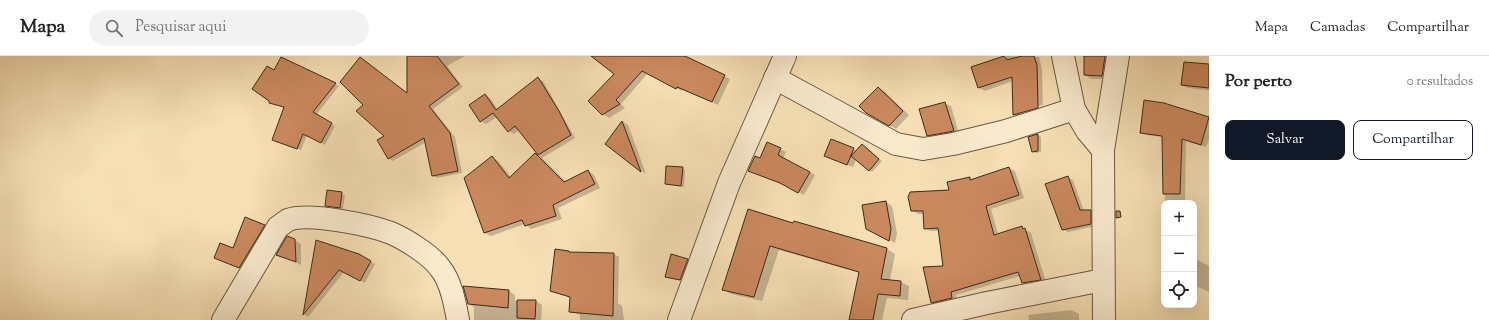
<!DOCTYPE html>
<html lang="pt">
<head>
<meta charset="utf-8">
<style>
	body { margin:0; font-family:"Sorts Mill Goudy",serif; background:#f2f2f2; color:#222 }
	.controls { position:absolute; right:12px; bottom:12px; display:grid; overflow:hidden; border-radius:8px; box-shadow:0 4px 16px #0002 }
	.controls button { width:36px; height:36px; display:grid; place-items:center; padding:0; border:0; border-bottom:1px solid #e0e0e0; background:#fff; color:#222; font:20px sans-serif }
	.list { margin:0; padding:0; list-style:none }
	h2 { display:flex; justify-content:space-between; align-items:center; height:52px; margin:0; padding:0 16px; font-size:17px }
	h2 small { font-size:13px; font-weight:400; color:#767676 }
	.actions { display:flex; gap:8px; padding:12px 16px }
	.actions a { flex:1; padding:9px 0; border:1px solid #111827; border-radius:8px; text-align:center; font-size:14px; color:#111827 }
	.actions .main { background:#111827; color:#fff }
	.icon { flex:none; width:22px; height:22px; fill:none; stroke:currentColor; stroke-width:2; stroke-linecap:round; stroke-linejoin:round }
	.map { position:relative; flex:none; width:1209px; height:264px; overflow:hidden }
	header { display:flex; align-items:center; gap:24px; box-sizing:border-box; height:56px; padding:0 20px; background:#fff; border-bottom:1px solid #e0e0e0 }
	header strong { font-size:19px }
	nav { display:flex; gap:22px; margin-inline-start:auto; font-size:14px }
	.search { width:280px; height:36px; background:#f2f2f2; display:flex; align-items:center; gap:10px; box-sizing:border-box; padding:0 14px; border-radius:22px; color:#767676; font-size:15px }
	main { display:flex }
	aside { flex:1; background:#fff }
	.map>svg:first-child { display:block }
	.shadow { fill:#0003; fill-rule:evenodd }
	.building { fill:#ca885d; stroke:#392c1c }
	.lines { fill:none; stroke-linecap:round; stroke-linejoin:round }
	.minor-casing { stroke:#685942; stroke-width:24 }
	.minor { stroke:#f9eace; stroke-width:22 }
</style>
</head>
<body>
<header>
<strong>Mapa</strong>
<div class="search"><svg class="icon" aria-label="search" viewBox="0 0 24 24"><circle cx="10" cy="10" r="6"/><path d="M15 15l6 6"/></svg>Pesquisar aqui</div>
<nav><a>Mapa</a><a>Camadas</a><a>Compartilhar</a></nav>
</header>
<main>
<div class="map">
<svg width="1209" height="264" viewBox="0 0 1209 264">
	<rect width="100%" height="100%" fill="#f6dfb4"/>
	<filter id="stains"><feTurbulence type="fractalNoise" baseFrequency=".005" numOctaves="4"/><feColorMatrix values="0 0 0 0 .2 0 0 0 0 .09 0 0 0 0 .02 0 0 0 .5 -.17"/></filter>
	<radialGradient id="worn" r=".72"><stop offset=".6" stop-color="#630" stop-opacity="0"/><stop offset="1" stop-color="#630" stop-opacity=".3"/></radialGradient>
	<g class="shadow">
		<path d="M407,0H465L447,10L463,31L433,53L455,81L462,117L437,122L433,120L426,86L393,105L388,102L386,80L408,38Z"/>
		<path d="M595,0H680L730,23L718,49L683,33L682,35L648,17L621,48L625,52L609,62L603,58L615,18Z"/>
		<path d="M1008,0L1039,1L1042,13L1043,55L1020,62L1014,59L1013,25L985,35L979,32L973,12ZM1042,49L1043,51L1019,59V57Z"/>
		<path d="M1085,0H1111L1108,23H1091L1085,19Z"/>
		<path d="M281,2L339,30L316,59L335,70L325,89L307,79L301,94L277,86L285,52L270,46L275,16Z"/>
		<path d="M1209,9V34L1188,32L1182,29Z"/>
		<path d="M538,23L543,25L575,82L542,102L566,126L588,115L594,119L600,132L558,152L562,163L531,173L525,168L491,180L485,177L492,101L498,105L511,121L535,98L540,101L519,74L514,78L509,75L497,61L486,68L481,65L470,49L485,39L490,42L498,54Z"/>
		<path d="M879,32L885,36L909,59L896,73L867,57Z"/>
		<path d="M944,47L951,50L959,78L935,83L928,79Z"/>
		<path d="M1164,48L1209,62V83L1206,91L1186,85L1185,147H1165L1163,81L1146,79L1141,76Z"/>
		<path d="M623,66L628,69L646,118L606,88Z"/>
		<path d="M1038,79L1041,81V96L1036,97L1033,95Z"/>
		<path d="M768,87L786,96L783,102L815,119L804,139L786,130L749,115L761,103Z"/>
		<path d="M865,91L882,105L872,116L856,104L853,111L832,103L853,93L857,95Z"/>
		<path d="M682,112L685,114L684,131L666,128Z"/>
		<path d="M1009,112L1015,115L1024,142L991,153L998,178L1021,171L1031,177L1046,226L1028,230L1022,227L1020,220L956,239L957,245L938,250L932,246L944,211L939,175H930L925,172L924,158H918L912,154L950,135L969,122L973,124Z"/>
		<path d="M1068,121L1073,124L1084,155H1091L1096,158V170L1068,176L1062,173Z"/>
		<path d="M328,135L345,139L343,153L326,150Z"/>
		<path d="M886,146L892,150L897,177L895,187L873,176Z"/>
		<path d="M749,154L794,169V166L887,193L895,198L890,224L901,226L909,230L908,244L887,242L882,264H850L860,217L779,194L762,245L731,238L723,233Z"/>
		<path d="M264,169L271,173L246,215L216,202L234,193Z"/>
		<path d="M295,184L301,188V209L277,198Z"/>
		<path d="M317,185L359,199L375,208L365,227L344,216L308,261L304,258Z"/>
		<path d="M555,194L572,197L614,198L619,201L618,247L622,250L624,264H580V259L570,255L571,242L551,235Z"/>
		<path d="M1194,202L1209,210V236L1194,229Z"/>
		<path d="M688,203L691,205L683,225L667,221Z"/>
		<path d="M1164,207V214L1161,213Z"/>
		<path d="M464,231L509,235L515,239V245H536L542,249L541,264H474V251L469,248Z"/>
		<path d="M1071,254L1079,258V264H1029L1028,259Z"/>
	</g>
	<g class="building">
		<path d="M407,0H437L459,28L429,50L450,77L458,115L432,120L424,82L388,103L377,84L384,80L356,55L363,49L340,26L360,1L407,37Z"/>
		<path d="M591,0H685L725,19L712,46L677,31L676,33L642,15L616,44L620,48L602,59L588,45L614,18Z"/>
		<path d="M1004,0L1007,4L1022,0H1034L1037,9L1038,52L1013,59L1012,21L978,32L971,11Z"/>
		<path d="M1084,0H1105L1102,20L1084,19Z"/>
		<path d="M281,1L336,27L313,56L332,67L321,87L303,78L297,93L272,84L284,51L269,47V45L252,33L267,10L274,14Z"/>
		<path d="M1184,6L1209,8V32L1181,29Z"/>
		<path d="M538,21L559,55L571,79L538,99L515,70L508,76L493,57L480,66L469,49L485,38L496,54Z"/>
		<path d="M878,31L903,55L889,70L866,57L859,50Z"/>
		<path d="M1144,44L1164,47L1209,61L1201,89L1182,83L1180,138H1163L1162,80L1140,77Z"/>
		<path d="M945,46L954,75L927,80L919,53Z"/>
		<path d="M622,65L641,116L605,88Z"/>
		<path d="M1038,78V95L1032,96L1028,81Z"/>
		<path d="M831,83L854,92L847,109L824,100Z"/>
		<path d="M767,86L781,92L778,99L810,116L798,137L780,127L748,115L755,100L760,102Z"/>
		<path d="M862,88L879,103L869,115L851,100Z"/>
		<path d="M535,97L564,126L588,114L595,128L553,149L556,160L525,170L522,164L484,177L464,122L492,100L509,122Z"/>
		<path d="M666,110L683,111L681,130L665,128Z"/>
		<path d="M1009,111L1019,139L986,150L994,179L1022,170L1023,173L1025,172L1041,224L1022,227L1018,216L951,236L952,242L931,247L923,211L943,210L938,172L924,173L923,155H911L908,141L910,136L949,134L947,126L970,121V124Z"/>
		<path d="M1068,120L1080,154H1091V168L1062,174L1045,128Z"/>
		<path d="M327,134L342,136L340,152L325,150Z"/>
		<path d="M886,145L891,173L889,185L866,173L862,149Z"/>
		<path d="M748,153L793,167L794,165L887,192L881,223L901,225L900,240L878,238L873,264H849L859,216L770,190L754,241L722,234Z"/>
		<path d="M1116,155H1120L1121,161L1116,162Z"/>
		<path d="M245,161L265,169L239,212L214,202L220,187L233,192Z"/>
		<path d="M287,180L295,183L296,206L276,199Z"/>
		<path d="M316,184L359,198L371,205L360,225L339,214L303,259Z"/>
		<path d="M555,193L569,195V196L614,197L613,260L569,256L570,241L550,235Z"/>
		<path d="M671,198L688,203L680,224L665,221Z"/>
		<path d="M463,230L509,234L508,252L468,248Z"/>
		<path d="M517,244H536L535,263L517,262Z"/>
	</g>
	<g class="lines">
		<g class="minor-casing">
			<g id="minor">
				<path d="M1063,0L1074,53L1087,75L1103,94"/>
				<path d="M775,22L896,88L923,93L953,88L1006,75L1074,53"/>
				<path d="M223,264L278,171C281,169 285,166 288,164C308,156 370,169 391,177C405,183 431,199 440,212C451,225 455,248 458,264"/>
				<path d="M679,264L729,127L785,0"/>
				<path d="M913,264L987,247L1103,224"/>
				<path d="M1104,264L1103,94L1118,0"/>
			</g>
		</g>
		<use href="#minor" class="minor"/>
	</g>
	<rect width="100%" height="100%" filter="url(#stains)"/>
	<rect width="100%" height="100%" fill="url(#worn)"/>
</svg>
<div class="controls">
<button>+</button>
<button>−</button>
<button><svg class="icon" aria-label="locate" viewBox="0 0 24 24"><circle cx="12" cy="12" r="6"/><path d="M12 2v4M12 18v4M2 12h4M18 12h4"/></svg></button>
</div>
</div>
<aside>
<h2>Por perto<small>0 resultados</small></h2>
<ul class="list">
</ul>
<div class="actions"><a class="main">Salvar</a><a>Compartilhar</a></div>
</aside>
</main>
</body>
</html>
